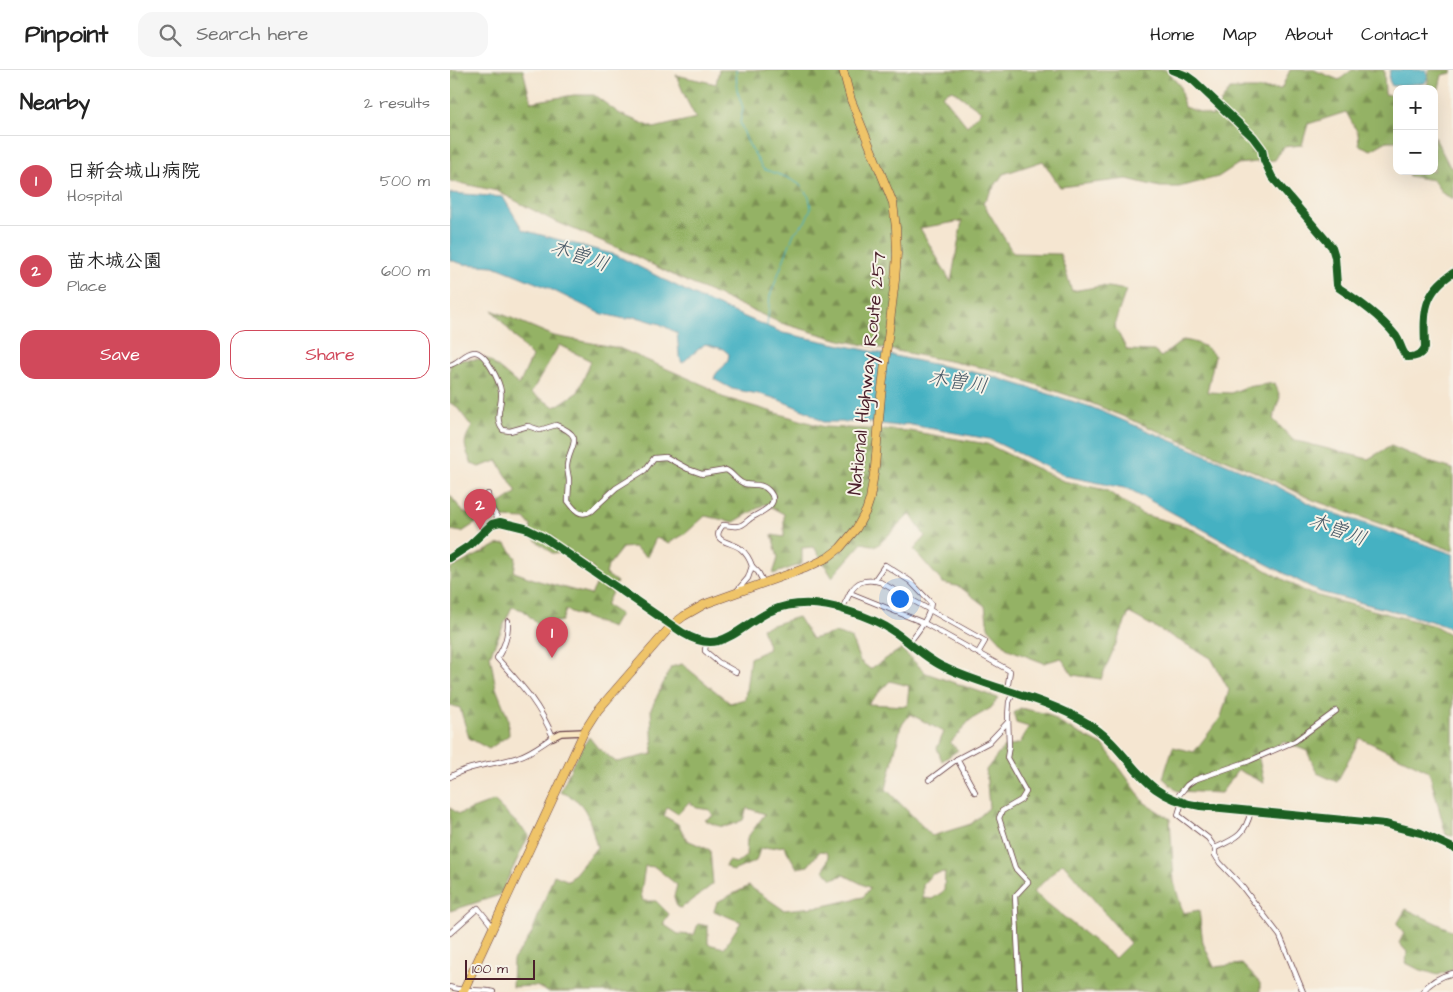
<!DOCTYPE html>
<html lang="en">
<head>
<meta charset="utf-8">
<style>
	body { margin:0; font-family:"Architects Daughter","Klee One",sans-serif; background:#f6f6f6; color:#222 }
	.controls { position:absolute; right:15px; top:15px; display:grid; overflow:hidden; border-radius:10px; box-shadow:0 5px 20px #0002 }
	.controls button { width:45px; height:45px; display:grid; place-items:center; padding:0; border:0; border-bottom:1px solid #e0e0e0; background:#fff; color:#222; font:25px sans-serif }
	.scale { position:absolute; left:15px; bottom:12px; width:70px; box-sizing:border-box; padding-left:5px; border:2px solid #4a1f2b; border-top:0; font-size:14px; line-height:18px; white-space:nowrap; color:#4a1f2b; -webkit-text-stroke:4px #f7f3e8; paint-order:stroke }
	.you { position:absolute; left:449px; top:528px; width:18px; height:18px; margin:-12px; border:4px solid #fff; border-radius:50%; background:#1a73e8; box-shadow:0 0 0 8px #1a73e833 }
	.badge { display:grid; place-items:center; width:32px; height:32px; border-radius:50%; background:#d1495b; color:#fff; font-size:16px; font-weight:700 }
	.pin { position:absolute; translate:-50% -41px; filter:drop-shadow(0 1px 2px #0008) }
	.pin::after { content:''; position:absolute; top:26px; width:18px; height:15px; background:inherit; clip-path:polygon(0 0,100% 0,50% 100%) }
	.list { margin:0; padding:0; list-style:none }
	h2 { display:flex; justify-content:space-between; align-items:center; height:65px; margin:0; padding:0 20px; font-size:21px }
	h2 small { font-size:16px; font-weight:400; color:#767676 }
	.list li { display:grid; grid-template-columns:32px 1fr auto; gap:15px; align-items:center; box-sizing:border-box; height:90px; padding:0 20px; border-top:1px solid #e0e0e0 }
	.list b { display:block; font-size:19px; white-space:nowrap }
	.list p { margin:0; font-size:16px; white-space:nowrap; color:#767676 }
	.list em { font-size:16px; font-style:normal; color:#767676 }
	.actions { display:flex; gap:10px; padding:15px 20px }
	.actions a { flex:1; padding:11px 0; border:1px solid #d1495b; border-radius:15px; text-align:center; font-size:18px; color:#d1495b }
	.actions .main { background:#d1495b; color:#fff }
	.icon { flex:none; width:28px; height:28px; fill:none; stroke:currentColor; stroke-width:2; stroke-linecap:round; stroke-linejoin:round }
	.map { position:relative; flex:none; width:1003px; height:922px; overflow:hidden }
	header { display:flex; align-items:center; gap:30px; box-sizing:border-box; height:70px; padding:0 25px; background:#fff; border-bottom:1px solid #e0e0e0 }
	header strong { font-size:24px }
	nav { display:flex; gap:28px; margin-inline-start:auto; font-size:18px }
	.search { width:350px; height:45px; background:#f6f6f6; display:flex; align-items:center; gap:12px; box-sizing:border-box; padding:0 18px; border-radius:15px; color:#767676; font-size:19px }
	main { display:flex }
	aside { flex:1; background:#fff }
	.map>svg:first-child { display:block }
	.forest { fill:url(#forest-firs); stroke:#6f6848; fill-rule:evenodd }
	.water { fill:#45b1c2; stroke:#486876 }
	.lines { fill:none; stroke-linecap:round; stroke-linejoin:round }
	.stream { stroke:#45b1c2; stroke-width:1 }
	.street-casing { stroke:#643d44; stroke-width:6 }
	.secondary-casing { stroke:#643d44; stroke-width:8 }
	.highway-casing { stroke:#643d44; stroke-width:9 }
	.street { stroke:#fff; stroke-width:4.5 }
	.secondary { stroke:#f9e7c3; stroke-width:5.5 }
	.highway { stroke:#efc469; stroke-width:8 }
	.cycleway-casing { stroke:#f7f3e8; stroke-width:11 }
	.cycleway { stroke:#1b5e20; stroke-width:8 }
	.labels { text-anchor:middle; stroke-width:4; stroke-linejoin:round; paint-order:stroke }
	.street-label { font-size:19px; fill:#4a1f2b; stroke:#f7f3e8 }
	.water-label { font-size:20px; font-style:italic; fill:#485967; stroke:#f7f3e8 }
</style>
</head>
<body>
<header>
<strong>Pinpoint</strong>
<div class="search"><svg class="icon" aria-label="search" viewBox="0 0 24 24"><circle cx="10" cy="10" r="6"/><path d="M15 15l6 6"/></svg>Search here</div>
<nav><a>Home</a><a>Map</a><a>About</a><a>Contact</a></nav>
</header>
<main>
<aside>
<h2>Nearby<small>2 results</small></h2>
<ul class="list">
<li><span class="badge">1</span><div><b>日新会城山病院</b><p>Hospital</p></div><em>500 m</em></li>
<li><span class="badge">2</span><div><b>苗木城公園</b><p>Place</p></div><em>600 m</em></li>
</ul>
<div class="actions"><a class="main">Save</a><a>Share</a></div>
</aside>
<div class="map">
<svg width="1003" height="922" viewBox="0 0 1003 922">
	<defs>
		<pattern id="forest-firs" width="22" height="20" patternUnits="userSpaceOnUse" patternTransform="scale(1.25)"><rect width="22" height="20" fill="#94b265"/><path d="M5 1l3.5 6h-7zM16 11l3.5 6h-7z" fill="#7b9053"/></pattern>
	</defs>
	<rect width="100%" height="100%" fill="#f7f3e8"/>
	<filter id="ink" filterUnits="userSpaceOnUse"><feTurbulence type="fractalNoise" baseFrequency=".02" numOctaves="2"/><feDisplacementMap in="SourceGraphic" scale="10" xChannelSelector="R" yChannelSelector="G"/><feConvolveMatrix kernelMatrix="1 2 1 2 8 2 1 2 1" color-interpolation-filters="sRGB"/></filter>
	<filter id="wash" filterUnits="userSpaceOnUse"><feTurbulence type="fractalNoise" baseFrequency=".0096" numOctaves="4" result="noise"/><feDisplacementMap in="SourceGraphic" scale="20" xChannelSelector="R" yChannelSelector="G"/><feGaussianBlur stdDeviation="1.12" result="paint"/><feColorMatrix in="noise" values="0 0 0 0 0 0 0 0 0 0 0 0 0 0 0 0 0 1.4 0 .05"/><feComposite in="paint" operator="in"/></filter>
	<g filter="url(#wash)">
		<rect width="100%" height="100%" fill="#f5e6d1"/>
		<g class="forest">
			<path d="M0,0H73L81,32L124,25H144L170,44L204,58L246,48L237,31L226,5L266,14L269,0H716L730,16L734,37L762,46L780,19H831L840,0H864L889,10L902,0H934L935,24L947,27V71H937L921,80L909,75L908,63L896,42L858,54L852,75L833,77L825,90L788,94L768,107L729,117H710L677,109L610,117L593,91L553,104L533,133L563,183L610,184L622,221L652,216L676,220L664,255L677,280L704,281L711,287L733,270C747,272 755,275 765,286L757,322L781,323L796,317L825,313L830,327L823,349L843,370L918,389L941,376L976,391L1003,399V481L965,466L863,430L810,404L641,333L540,299L390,270L331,253L231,209L175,181L100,149L47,121L0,111ZM502,20L531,41L517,56L492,25ZM512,151L501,212L470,158Z"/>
			<path d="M978,0H1002V3L992,5L989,18L984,27V19H977L979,3Z"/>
			<path d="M984,66L1000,97L1003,98V129L992,123L983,110L958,106L960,101H984Z"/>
			<path d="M42,240L104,266L169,278L256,316L272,327L374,357L459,361L537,374L613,411L656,420L691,444L738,457L860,524L985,556L1003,566V766L996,765L979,701L910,668L887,712L867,703L857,681L834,672L808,684L814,713L788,700L771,723L727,721L713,708L723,677L744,682L771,647L779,620L761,588L679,543L651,609L623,605L611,588L594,593L558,579L538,557L535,536L510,517L493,513L464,480L475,466L460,444L427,476L412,473L382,507L364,477L352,478V494L323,504L328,488L322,465L334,467V444L315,434L284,452L255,446L235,464L219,473L206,468L197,487L184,477L172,478L158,496L156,504L167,512L156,535L170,544L162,558L116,540L112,551L88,555L73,540L62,537L40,585L46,618L58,648L59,665L39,679L19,668L10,638L0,635V499L47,475L56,474L66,488L64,502L89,511L141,525L148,511L142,497L123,484L102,483L79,465L81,456L75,449L53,448L46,436L67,422L47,391L29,397L22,394C15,378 11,373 22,357L6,336L0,333V290L38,289L69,315L82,287ZM109,275L141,291L128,322L105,337L81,323Z"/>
			<path d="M0,425L14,443L31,445L32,449L12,462L0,460Z"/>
			<path d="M348,547L362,569L385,563L401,568L410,591L420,599L451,579L476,603L548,628L541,638L520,650L500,673L508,680L492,691L487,678L494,662L460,644L451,656L436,719L482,766L521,754L539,738L536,700L553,678L570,673L579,657L566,653L564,643L570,638L598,644L613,655L654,676L695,733L720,749L724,812L733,843L749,840L753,873L764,897L792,894L810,913V922H98L86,916L62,917L63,890L81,865L104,805L119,811L147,777C139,751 139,731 110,722L124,692L139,667L147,677L166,692L203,684L201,639L221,597L232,594L280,633L295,629L300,588L319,579L312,558ZM440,611L459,616L457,636L418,634ZM239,732L247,738L260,740L263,746L255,750C272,759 275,758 293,750L297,738L315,744L297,768L296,786L287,793L278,791L275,796L283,801L306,791L310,779L334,776L347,798L358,796L370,781L376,782L379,787L374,800L382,809L394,805L420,818L413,827L374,836L334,840L299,816L267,832L264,841L291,852L274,878L258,874V856L248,854L244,865L228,864L213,854L219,844L206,831H193L191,823L195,796L205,797L227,815L224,827L227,837L230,838L239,833L263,814L260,780L237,770L228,754L214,746L217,737L228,744ZM613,793L680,873L665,888L583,822ZM495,802L494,821L482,829L473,828V814L482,804Z"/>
			<path d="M44,731L79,765L50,825L0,841V738L9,744Z"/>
			<path d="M956,839L1003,861V899L988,905L968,899L956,893L957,882L949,873L954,863L947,854Z"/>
		</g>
		<g class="water">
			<path d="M940,0H976L978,8L975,13L942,16L939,10Z"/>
			<path d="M0,123L53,127L73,160L166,185L252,229L333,263L541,306L641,337L813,409L869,438L1003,484V559L984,552L870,522L809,490L679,419L615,406L539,369L456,354L449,356L413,352H373L358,342L329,330L314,325L282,319L264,309C266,298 278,299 279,284L273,279L255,274L232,293L229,285L227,263L210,254L190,248L184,247L175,249L149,243L96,217L44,196L13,194L0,190Z"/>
		</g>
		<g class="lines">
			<path class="stream" d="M286,0L287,20L293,38L290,52L297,71L313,99L336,107L349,114L359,127L361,138L355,152L344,163L320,226L317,256"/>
		</g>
	</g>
	<g filter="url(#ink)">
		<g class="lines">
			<g class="street-casing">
				<g id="street">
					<path d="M722,0L737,6L744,11L803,67L812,79L814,90L822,107L882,177L885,187L887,215L889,218C910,232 930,246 946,266C951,273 951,281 957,287C965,287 971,286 975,277C974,244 972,223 1003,203"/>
					<path d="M0,295C9,293 14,283 24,282C35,281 50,312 51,322C53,335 43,348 53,360L60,361L78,356L90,360L106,355C137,367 119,375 117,396C117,401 119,406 119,411C119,418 118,425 118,431C124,439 130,448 141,441L166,418L195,400L204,388L216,387L238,399L252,404L276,400C283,403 287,412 295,414C304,416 312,412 320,422C331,435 309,443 301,448C297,451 293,456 288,456C283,457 278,455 273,455C258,473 282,471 291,479C297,484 300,490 302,496L298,508L286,522"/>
					<path d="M38,424L39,434L50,452"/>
					<path d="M302,496L308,502L314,513"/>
					<path d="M424,511L435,495L460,511L481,533C479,549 468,561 459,573"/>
					<path d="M400,523C407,510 417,509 430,512L535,571L528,583"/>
					<path d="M392,539L400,523L474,553L560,601L557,621"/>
					<path d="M256,573L255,581L268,592L286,602"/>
					<path d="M563,623L559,632L558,646L559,676L557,688L576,722L571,730L552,741L549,748L565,798L578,812L565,826L570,922"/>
					<path d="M507,689L525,722"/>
					<path d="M0,707C21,694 46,695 68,687C81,683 92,674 103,667C88,632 72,616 47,588C55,576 58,566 58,551"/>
					<path d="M479,710L507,689L539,672L558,652"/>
					<path d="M729,725L737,715L744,710L799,691L845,671L886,641"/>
					<path d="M732,732L728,745L758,768L765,778V785L770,793L790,814L830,866L853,922"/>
					<path d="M765,778C787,768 795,765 801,741"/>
					<path d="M0,863L28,838L43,857"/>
					<path d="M0,917C14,922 29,919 43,922"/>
					<path d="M972,922C980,912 991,906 1003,903"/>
				</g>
			</g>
			<g class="secondary-casing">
				<g id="secondary">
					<path d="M0,488L20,475L42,454L50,452L75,458L93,467L124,488L233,563C272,587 287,557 321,541C346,530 373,533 398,541C415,546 432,553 446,563C463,575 477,590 496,598C541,619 594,627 637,653C684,681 685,726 750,736L935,754L971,763L1003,778"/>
					<path d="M103,667L111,663L134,662"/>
				</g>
			</g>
			<g class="highway-casing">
				<path id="highway" d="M13,922L134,662L148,640L222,555L234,546L255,534L356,498L377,488L390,478L406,459L416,441L420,429L425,397L431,326L445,210L447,184L446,158L443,133L401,30L393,0"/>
			</g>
			<use href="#street" class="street"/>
			<use href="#secondary" class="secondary"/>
			<use href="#highway" class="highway"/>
			<g class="cycleway-casing">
				<g id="cycleway">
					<path d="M722,0L737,6L744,11L803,67L812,79L814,90L822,107L882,177L885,187L887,215L889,218C910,232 930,246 946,266C951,273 951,281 957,287C965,287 971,286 975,277C974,244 972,223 1003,203"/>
					<path d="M0,488L20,475L42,454L50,452L75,458L93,467L124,488L233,563C272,587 287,557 321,541C346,530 373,533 398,541C415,546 432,553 446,563C463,575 477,590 496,598C541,619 594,627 637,653C684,681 685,726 750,736L935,754L971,763L1003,778"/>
				</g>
			</g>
			<use href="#cycleway" class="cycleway"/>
		</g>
	</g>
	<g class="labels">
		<g class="street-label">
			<text transform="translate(416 303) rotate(-84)" y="7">National Highway Route 257</text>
		</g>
		<g class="water-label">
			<text transform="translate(130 185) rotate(19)" y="7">木曽川</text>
			<text transform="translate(508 311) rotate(9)" y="7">木曽川</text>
			<text transform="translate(888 459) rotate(20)" y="7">木曽川</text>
		</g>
	</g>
</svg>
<div class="controls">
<button>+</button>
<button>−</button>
</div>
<div class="scale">100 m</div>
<div class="you"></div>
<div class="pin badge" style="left:102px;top:588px">1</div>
<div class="pin badge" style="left:30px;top:460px">2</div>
</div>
</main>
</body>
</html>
